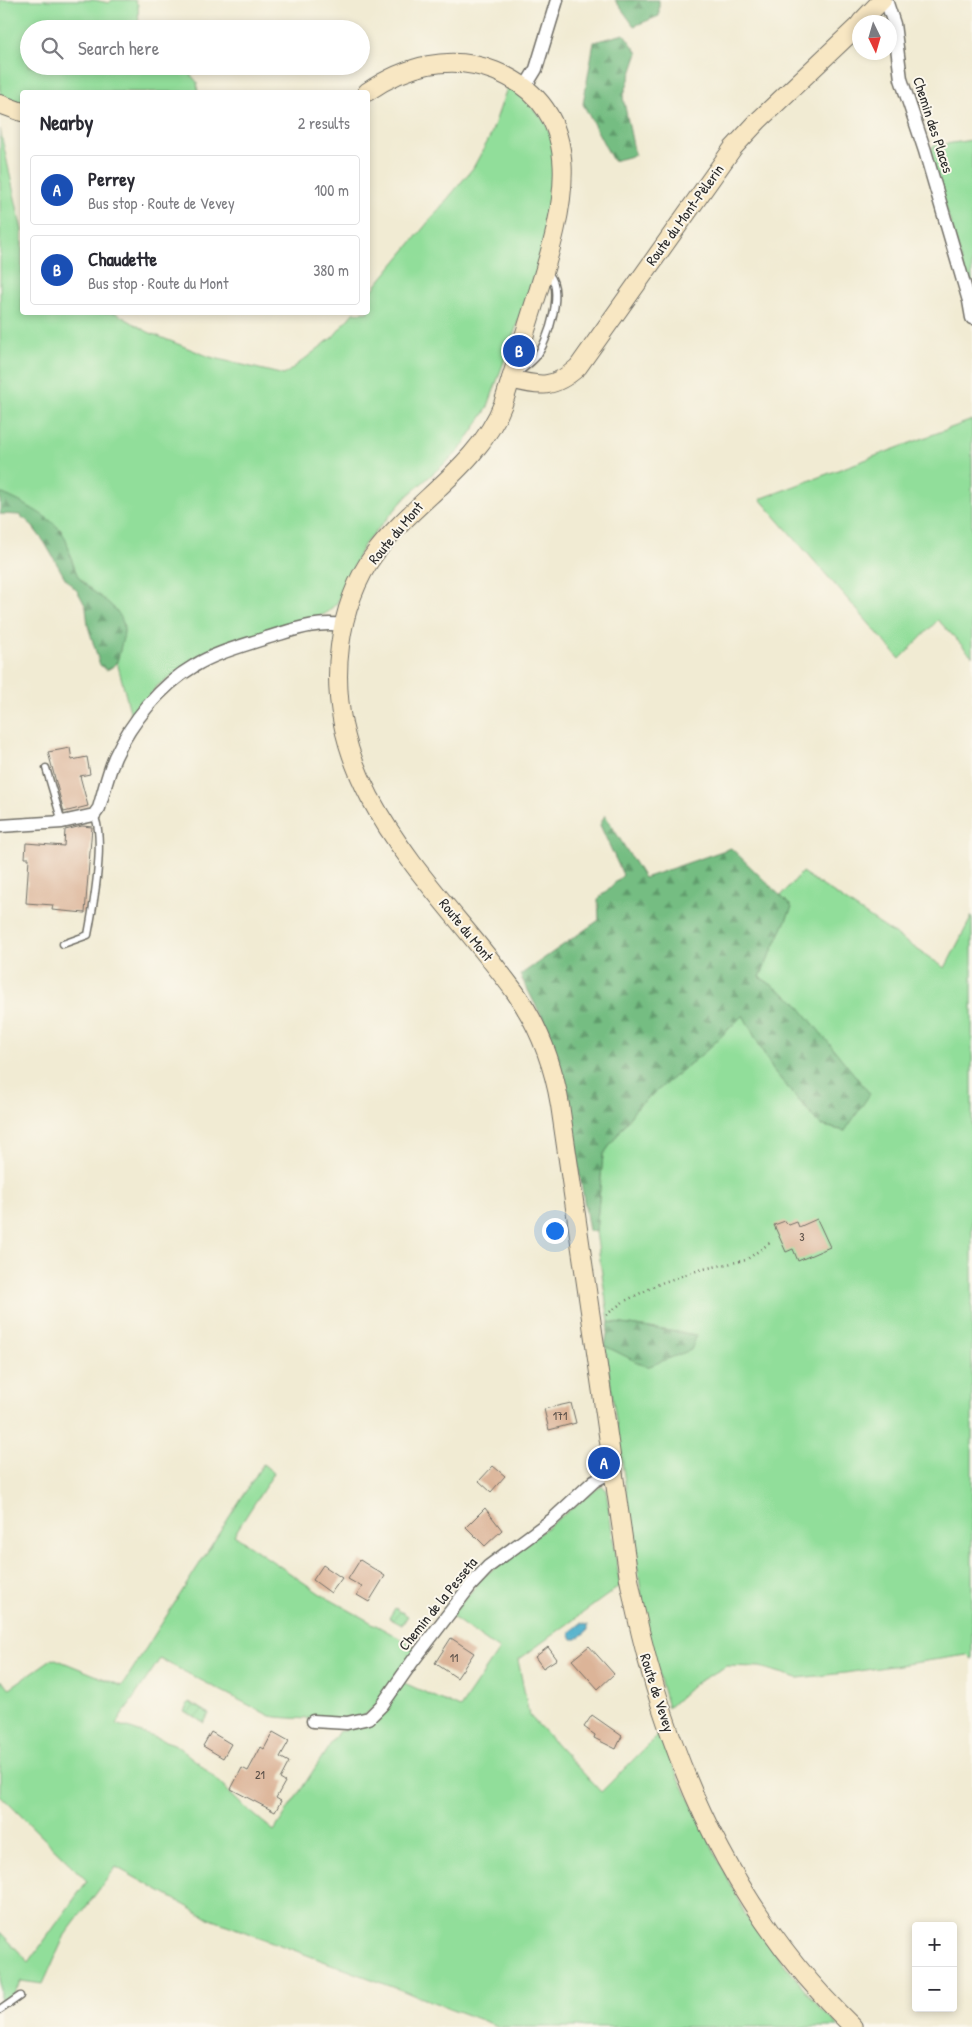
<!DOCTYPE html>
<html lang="en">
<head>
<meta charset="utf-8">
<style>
	body { margin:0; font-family:"Patrick Hand",sans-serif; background:#f7f7f7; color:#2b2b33 }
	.controls { position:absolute; right:15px; bottom:15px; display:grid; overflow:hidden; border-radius:5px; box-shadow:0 2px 8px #0003 }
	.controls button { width:45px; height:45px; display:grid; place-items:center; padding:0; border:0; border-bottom:1px solid #e1e1e2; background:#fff; color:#2b2b33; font:25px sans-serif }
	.compass { position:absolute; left:852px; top:15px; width:45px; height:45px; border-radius:50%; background:#fff; box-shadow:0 2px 8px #0003; rotate:175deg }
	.you { position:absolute; left:554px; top:1230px; width:18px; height:18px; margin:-12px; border:4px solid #fff; border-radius:50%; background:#1a73e8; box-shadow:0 0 0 8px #1a73e833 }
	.badge { display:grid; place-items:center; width:32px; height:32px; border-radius:50%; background:#b45309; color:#fff; font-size:16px; font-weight:700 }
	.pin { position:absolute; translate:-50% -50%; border:2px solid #fff; box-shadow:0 1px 5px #0006 }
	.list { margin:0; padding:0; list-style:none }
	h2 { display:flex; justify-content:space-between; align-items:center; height:65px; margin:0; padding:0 20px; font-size:21px }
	h2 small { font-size:16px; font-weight:400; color:#7c7c81 }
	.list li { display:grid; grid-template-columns:32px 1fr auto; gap:15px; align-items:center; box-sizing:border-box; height:70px; margin:0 10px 10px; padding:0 10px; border:1px solid #e1e1e2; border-radius:5px }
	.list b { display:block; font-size:19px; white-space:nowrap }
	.list p { margin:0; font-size:16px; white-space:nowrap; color:#7c7c81 }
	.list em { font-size:16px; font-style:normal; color:#7c7c81 }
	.icon { flex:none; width:28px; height:28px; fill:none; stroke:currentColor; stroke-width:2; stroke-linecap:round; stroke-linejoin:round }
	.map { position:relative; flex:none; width:972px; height:2027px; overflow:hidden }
	.search { position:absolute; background:#fff; box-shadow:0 2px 8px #0003; left:20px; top:20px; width:350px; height:55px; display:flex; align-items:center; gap:12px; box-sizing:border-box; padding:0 18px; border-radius:28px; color:#7c7c81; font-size:19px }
	.panel { position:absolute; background:#fff; box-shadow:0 2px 8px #0003; left:20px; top:90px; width:350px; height:225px; border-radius:5px }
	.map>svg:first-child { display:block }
	.grass { fill:#91de9a; stroke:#5e8462 }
	.forest { fill:url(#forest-firs); stroke:#507456 }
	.garden { fill:url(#garden-furrows); stroke:#5e8462 }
	.water { fill:url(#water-ripples); stroke:#3c6c7b }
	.building { fill:#dcb498 }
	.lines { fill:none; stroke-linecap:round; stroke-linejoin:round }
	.lane-casing { stroke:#706e66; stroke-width:9 }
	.street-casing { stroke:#706e66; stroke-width:15 }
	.secondary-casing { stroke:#706e66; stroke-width:20 }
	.path { stroke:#706e66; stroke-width:2.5; stroke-dasharray:1 4; stroke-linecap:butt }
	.lane { stroke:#fff; stroke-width:6 }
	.street { stroke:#fff; stroke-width:12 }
	.secondary { stroke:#f8e7c3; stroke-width:18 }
	.labels { text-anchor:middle; stroke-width:4; stroke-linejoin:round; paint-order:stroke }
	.number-label { font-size:12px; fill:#574d46 }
	.street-label { font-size:15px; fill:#2b2b2b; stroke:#fbf7ec }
</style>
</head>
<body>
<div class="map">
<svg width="972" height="2027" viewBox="0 0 972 2027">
	<defs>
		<pattern id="forest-firs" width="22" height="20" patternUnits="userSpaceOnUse" patternTransform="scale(1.25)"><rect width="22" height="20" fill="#74bd82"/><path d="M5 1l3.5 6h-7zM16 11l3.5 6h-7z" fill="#5f9a6b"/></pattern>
		<pattern id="garden-furrows" width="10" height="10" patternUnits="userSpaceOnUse" patternTransform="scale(1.25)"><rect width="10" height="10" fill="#91de9a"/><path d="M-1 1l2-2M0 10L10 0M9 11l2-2" fill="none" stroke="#7dbf85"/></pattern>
		<pattern id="water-ripples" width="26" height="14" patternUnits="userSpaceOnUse" patternTransform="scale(1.25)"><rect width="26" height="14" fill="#4caecb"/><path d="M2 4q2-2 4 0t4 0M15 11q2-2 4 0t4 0" fill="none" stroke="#3f8ea5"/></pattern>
	</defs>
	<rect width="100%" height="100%" fill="#fbf7ec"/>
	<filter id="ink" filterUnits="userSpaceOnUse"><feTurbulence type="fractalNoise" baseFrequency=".02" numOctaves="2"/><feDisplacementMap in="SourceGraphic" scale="10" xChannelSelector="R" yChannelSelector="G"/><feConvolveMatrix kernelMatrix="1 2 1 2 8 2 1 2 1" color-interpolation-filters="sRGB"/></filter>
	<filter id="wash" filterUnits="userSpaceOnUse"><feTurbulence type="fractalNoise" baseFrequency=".0096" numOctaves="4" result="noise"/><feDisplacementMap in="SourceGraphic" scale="20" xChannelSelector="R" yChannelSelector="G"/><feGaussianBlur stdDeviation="1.12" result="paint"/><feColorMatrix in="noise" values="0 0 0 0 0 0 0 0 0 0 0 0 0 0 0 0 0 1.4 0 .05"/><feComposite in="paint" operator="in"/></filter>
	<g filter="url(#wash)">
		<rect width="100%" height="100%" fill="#f1ebd3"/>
		<g class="grass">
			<path d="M0,0H94L109,3L112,0H135L138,5L139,29H29V66H132L135,71L183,66L197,82L198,92H22V105L0,97Z"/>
			<path d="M509,82L546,123L558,159V195L537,269L487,409L459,451L407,496L363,546L337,603L325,614L261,634L194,661L156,687L132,719L117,662L124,631L117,611L88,587L77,575L61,530L32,510L0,493V129L22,230V312L116,313L148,332L210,357L284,375L333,337L353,313L368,312V295L473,168L490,137Z"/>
			<path d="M972,140V297L930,153L933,146Z"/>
			<path d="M972,420V656L938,620L900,659L760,499Z"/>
			<path d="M802,872L945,968L972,916V1660L967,1655L845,1673L798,1678L760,1667L727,1666L694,1684L668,1708L647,1632L605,1346L647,1366L696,1335L609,1322L596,1232L603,1155L637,1107L707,1050L743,1015L773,1070L820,1125L845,1131L795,1001L760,977L792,907L781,896Z"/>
			<path d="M263,1464L274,1473L234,1535L322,1595L417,1648C406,1663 377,1711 362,1716C348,1721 285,1719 270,1716L160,1659L116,1724L174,1744L200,1764L240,1803L274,1831L339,1731C378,1723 380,1713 402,1682L460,1708L499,1650L451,1616L483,1577L602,1485L606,1490L620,1586L518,1660L529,1715L601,1792L658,1735L747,1918L820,2008L840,2027H500L208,1918L116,1867L65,1935L43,1984L21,1981L15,1992L0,2005V1932L29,1962L87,1881L0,1795V1680L10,1688L53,1658L122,1686Z"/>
		</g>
		<g class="forest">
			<path d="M615,0H659V16L634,26Z"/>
			<path d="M624,34L638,53L623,97L635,155L613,161L583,104L594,42Z"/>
			<path d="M0,493C15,498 52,518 61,531C70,543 70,561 77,574C88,595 125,604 124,631C124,637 121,644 120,650C118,660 116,667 106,670L100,665L88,626L86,607L78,592L65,578L45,543L29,522L19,515L0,514Z"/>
			<path d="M605,815L644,878L731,848L792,907L760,977L795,1001L870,1094L845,1131L820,1125L773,1070L743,1015L707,1050L637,1107L603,1155L596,1232L589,1231L564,1081L549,1031L520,975L599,920L598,899L623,875L600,825Z"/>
			<path d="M609,1322L697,1335L691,1350L647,1367L605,1346Z"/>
		</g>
		<g class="garden">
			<path d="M395,1608L408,1616L402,1625L389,1618Z"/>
			<path d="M189,1702L209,1714L204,1723L184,1711Z"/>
		</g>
		<path class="water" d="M581,1623L588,1625V1630L577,1639H572L569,1633Z"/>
		<g id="blocks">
			<g class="building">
				<path d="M70,748L72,760L87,757L90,774L80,776L88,806L64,812L48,752Z"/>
				<path d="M82,826L92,827L85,913L52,910L53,905L26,903L29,858H25L26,843L64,846L65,830Z"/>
				<path d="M817,1219L830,1247L798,1261L793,1249L786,1252L774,1225L785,1221L789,1225L797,1222L799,1227Z"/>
				<path d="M571,1403L576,1423L549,1430L544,1409Z"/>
				<path d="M493,1466L505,1476L491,1492L479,1481Z"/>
				<path d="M485,1508L502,1530L485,1546L466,1527Z"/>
				<path d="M360,1560L385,1576L369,1602L357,1595L362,1587L348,1579Z"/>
				<path d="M323,1565L342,1578L331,1593L313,1580Z"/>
				<path d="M451,1638L474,1653L457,1678L435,1663Z"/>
				<path d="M589,1646L614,1674L598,1689L572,1660Z"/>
				<path d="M548,1647L557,1659L543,1668L535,1657Z"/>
				<path d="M592,1715L622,1736L616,1749L594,1738L595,1735L584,1727Z"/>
				<path d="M211,1732L231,1744L223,1758L203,1746Z"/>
				<path d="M273,1732L289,1741L280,1757L289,1762L280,1779L285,1782L276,1798L281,1801L275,1812L231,1789L242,1768L248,1771L261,1747L264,1749Z"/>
			</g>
		</g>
	</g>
	<g filter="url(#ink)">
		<use href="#blocks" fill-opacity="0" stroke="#706e66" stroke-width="1"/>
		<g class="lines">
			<g class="lane-casing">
				<g id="lane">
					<path d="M518,373C523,368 531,363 536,357C548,342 566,287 547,273"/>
					<path d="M46,768L62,822"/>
					<path d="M63,944L88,935C93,908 106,839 94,815"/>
					<path d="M0,2010L20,1996"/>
				</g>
			</g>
			<g class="street-casing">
				<g id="street">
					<path d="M884,0L887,3L894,24L901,79L925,151L969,301L972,318"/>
					<path d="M525,87L536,69L557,0"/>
					<path d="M0,826L62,822L94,815L99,808C104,791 108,773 115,757C131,722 161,685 194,666C215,653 242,646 266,638C294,630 314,621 343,625"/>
					<path d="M313,1721L347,1723L369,1718L382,1705L412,1662L470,1586L489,1566L553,1519L594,1481L613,1471"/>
				</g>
			</g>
			<g class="secondary-casing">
				<g id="secondary">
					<path d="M861,22L882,0"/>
					<path d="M367,92C405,66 450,53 495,71C594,111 562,214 538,292C526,329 515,367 503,404C479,466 415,500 376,552C356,578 344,613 340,646C321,791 438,886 515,992C539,1026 553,1063 560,1105L629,1579C661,1748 728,1906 853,2027"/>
					<path d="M0,104L22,112"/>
					<path d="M511,379C540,387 554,389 578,367L733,148L759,120L860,24"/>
				</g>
			</g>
			<path class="path" d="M606,1315L623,1302L661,1283L699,1270L746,1260L771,1242"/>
			<use href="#lane" class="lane"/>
			<use href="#street" class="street"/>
			<use href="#secondary" class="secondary"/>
		</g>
	</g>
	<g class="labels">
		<g class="number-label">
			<text x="802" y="1241">3</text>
			<text x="560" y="1420">171</text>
			<text x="454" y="1662">11</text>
			<text x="260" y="1779">21</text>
		</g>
		<g class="street-label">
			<text transform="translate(933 125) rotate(72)" y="5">Chemin des Places</text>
			<text transform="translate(685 215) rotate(-54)" y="5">Route du Mont-Pèlerin</text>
			<text transform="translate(396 533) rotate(-50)" y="5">Route du Mont</text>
			<text transform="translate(466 930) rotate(51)" y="5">Route du Mont</text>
			<text transform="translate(438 1604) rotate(-51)" y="5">Chemin de la Pesseta</text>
			<text transform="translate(657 1693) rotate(72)" y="5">Route de Vevey</text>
		</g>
	</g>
</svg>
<div class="controls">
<button>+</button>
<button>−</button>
</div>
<svg class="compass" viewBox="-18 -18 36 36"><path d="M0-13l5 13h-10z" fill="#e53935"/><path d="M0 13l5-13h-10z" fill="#7c7c81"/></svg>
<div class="you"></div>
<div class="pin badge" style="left:604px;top:1463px;background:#1a4fb4">A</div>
<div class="pin badge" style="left:519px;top:351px;background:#1a4fb4">B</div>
<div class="search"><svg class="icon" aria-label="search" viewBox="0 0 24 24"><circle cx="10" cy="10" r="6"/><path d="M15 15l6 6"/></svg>Search here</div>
<section class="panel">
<h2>Nearby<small>2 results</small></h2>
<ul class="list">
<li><span class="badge" style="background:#1a4fb4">A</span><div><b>Perrey</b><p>Bus stop · Route de Vevey</p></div><em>100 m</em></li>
<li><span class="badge" style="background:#1a4fb4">B</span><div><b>Chaudette</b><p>Bus stop · Route du Mont</p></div><em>380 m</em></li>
</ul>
</section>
</div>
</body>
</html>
